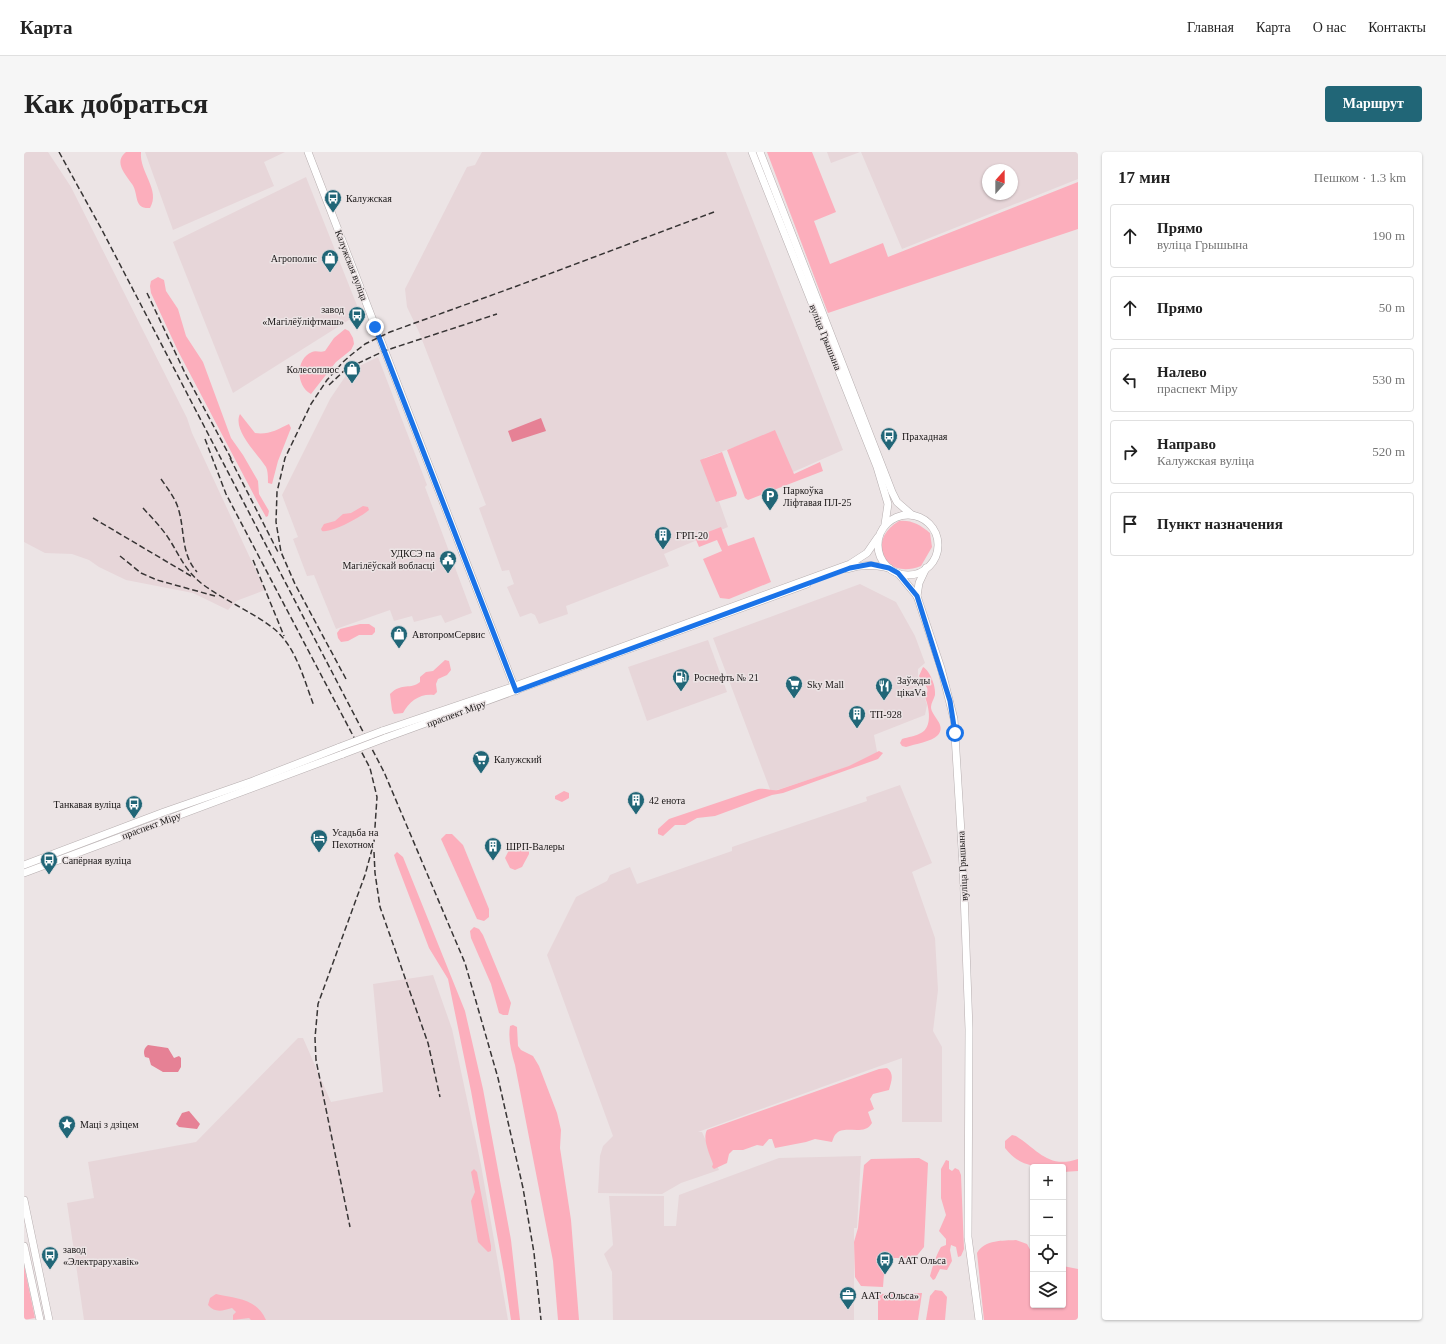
<!DOCTYPE html>
<html lang="ru">
<head>
<meta charset="utf-8">
<style>
	body { margin:0; font-family:"Times New Roman",serif; background:#f6f6f6; color:#222 }
	.controls { position:absolute; right:12px; bottom:12px; display:grid; overflow:hidden; border-radius:4px; box-shadow:0 1px 3px #0004 }
	.controls button { width:36px; height:36px; display:grid; place-items:center; padding:0; border:0; border-bottom:1px solid #e0e0e0; background:#fff; color:#222; font:20px sans-serif }
	.compass { position:absolute; left:958px; top:12px; width:36px; height:36px; border-radius:50%; background:#fff; box-shadow:0 1px 3px #0004; rotate:21deg }
	.stop { position:absolute; width:12px; height:12px; margin:-9px; border:3px solid #1a73e8; border-radius:50%; background:#fff }
	.stop.end { background:#1a73e8; border-color:#fff; box-shadow:0 1px 4px #0008 }
	.list { margin:0; padding:0; list-style:none }
	h2 { display:flex; justify-content:space-between; align-items:center; height:52px; margin:0; padding:0 16px; font-size:17px }
	h2 small { font-size:13px; font-weight:400; color:#767676 }
	.list li { display:grid; grid-template-columns:26px 1fr auto; gap:12px; align-items:center; box-sizing:border-box; height:64px; margin:0 8px 8px; padding:0 8px; border:1px solid #e0e0e0; border-radius:4px }
	.list b { display:block; font-size:15px; white-space:nowrap }
	.list p { margin:0; font-size:13px; white-space:nowrap; color:#767676 }
	.list em { font-size:13px; font-style:normal; color:#767676 }
	.icon { flex:none; width:22px; height:22px; fill:none; stroke:currentColor; stroke-width:2; stroke-linecap:round; stroke-linejoin:round }
	.map { position:relative; flex:none; width:1054px; height:1168px; overflow:hidden; border-radius:4px }
	header { display:flex; align-items:center; gap:24px; box-sizing:border-box; height:56px; padding:0 20px; background:#fff; border-bottom:1px solid #e0e0e0 }
	header strong { font-size:19px }
	nav { display:flex; gap:22px; margin-inline-start:auto; font-size:14px }
	.intro { display:flex; align-items:center; justify-content:space-between; box-sizing:border-box; height:96px; padding:0 24px }
	h1 { margin:0; font-size:28px }
	.button { padding:10px 18px; border-radius:4px; background:#216677; color:#fff; font-size:14px; font-weight:700 }
	main { display:flex; gap:24px; padding:0 24px }
	aside { flex:1; background:#fff; border-radius:4px; box-shadow:0 1px 3px #0004 }
	.map>svg:first-child { display:block }
	.built { fill:#e7d6d9; fill-rule:evenodd }
	.green { fill:#fcaebc }
	.water { fill:#e68195 }
	.lines { fill:none; stroke-linecap:round; stroke-linejoin:round }
	.secondary-casing { stroke:#b6aeaf; stroke-width:8 }
	.primary-casing { stroke:#b6aeaf; stroke-width:8 }
	.secondary { stroke:#fff; stroke-width:7 }
	.primary { stroke:#fff; stroke-width:7 }
	.rail { stroke:#383535; stroke-width:1.5; stroke-dasharray:6 3; stroke-linecap:butt }
	.primary-bridge-casing { stroke:#b6aeaf; stroke-width:8; stroke-linecap:butt }
	.primary-bridge { stroke:#fff; stroke-width:7 }
	.route { stroke:#1a73e8; stroke-width:5 }
	.labels { text-anchor:middle; stroke-width:3; stroke-linejoin:round; paint-order:stroke }
	.poi-label { font-size:10px; fill:#1a1717; stroke:#ece4e5; text-anchor:start }
	.street-label { font-size:10px; fill:#1a1717; stroke:#ece4e5 }
</style>
</head>
<body>
<header>
<strong>Карта</strong>
<nav><a>Главная</a><a>Карта</a><a>О нас</a><a>Контакты</a></nav>
</header>
<div class="intro"><h1>Как добраться</h1><a class="button">Маршрут</a></div>
<main>
<div class="map">
<svg width="1054" height="1168" viewBox="0 0 1054 1168">
	<rect width="100%" height="100%" fill="#ece4e5"/>
	<g class="built">
		<path d="M0,0H24L47,35L163,266L168,281L241,438L212,449L204,458L169,441L102,428L75,415L65,408L48,402L21,401L0,390Z"/>
		<path d="M121,0H261L240,10L250,34L149,78Z"/>
		<path d="M458,0H702L819,298L760,324L747,282L680,306L704,375L640,402L645,414L542,454L544,462L515,472L511,463L507,461L496,465L483,435L490,432L485,418L478,419L455,356L462,353L395,180L383,155L381,137L443,15L451,13Z"/>
		<path d="M803,0H836L807,11Z"/>
		<path d="M837,0H1054V27L878,97ZM964,18H988V42H964Z"/>
		<path d="M282,25L336,161L209,241L149,90Z"/>
		<path d="M354,205L403,333L401,335L448,461L421,471L417,463L390,470L388,464L370,469L366,458L312,477L290,423L283,424L269,387L274,385L258,343L306,247L325,219Z"/>
		<path d="M836,432L872,450L891,484L901,511L894,517V524L903,553L901,563L850,583L854,605L747,640L689,486Z"/>
		<path d="M684,488L703,540L623,569L604,515Z"/>
		<path d="M876,633L908,711L888,720L911,786L914,838L909,879L918,895V970H878V906L674,980H678L695,1018L657,1031L638,1042L574,1041L576,1004L579,994L589,984L523,803L552,745L583,729L586,723L606,715L613,732L708,699V695L843,649L842,645Z"/>
		<path d="M409,823L428,877L457,1013L484,1168H60L43,1051L70,1046L64,1010L172,990L274,886H279L307,950L359,940L349,832Z"/>
		<path d="M837,1004L833,1076H830V1168H589L588,1120L580,1102L589,1093L585,1044H640V1074H652L655,1043L755,1006Z"/>
	</g>
	<g class="green">
		<path d="M102,0H117C115,20 137,38 126,56C109,57 115,42 108,32C102,23 89,10 102,0Z"/>
		<path d="M743,0H788L812,60L790,69L806,112L859,91L864,105L1054,30V77L804,161Z"/>
		<path d="M134,125L140,128L142,139L154,157L162,184L179,210L207,286L219,303L234,329L235,342L245,359L244,364L242,365L233,349L154,199L127,141L126,134L127,129Z"/>
		<path d="M321,177L325,179L329,186L330,192L327,198L312,210L287,242C272,234 271,207 288,200C292,198 296,201 301,199L310,186Z"/>
		<path d="M216,262L231,281C244,283 253,278 265,272L267,276L254,309L248,332L244,331C244,326 244,319 242,315C234,302 208,278 216,262Z"/>
		<path d="M751,278L770,322L796,310L799,319L724,348L721,346L703,298Z"/>
		<path d="M698,300L713,341L712,344L692,350L676,308Z"/>
		<path d="M339,354L344,355L345,358C337,365 308,381 298,379L297,377L300,372L311,369L319,362L327,361Z"/>
		<path d="M875,369C888,368 896,373 906,381L908,395L897,414C859,429 842,388 875,369Z"/>
		<path d="M697,375L704,394L730,385L747,430L705,447L696,446L679,407L698,399L693,388L675,395L671,385Z"/>
		<path d="M336,472H345L351,476V480L348,483H335L324,489L317,490L314,486L313,481L316,477Z"/>
		<path d="M421,508L425,509L427,518L423,523L414,527L412,532L413,540L410,543C397,541 385,549 379,561L370,562L368,558L366,542C378,530 387,538 396,530V525L402,520L409,519Z"/>
		<path d="M899,515C906,519 912,534 911,543C910,547 907,551 907,555C907,564 923,573 914,583C907,590 891,592 882,595L878,594L876,591L878,587C884,585 892,584 897,581C909,575 905,555 901,545C908,535 899,533 895,524Z"/>
		<path d="M855,599L859,601L854,607L759,641L748,643L691,664L673,666L661,673H651L639,684L634,682V677L645,667L734,637C742,636 747,639 754,638L825,614Z"/>
		<path d="M540,639L545,641V646L538,650L531,647V644Z"/>
		<path d="M422,682H428L439,693L465,757V765L460,769L453,767L417,687Z"/>
		<path d="M495,692H498L505,695V702L498,715L491,718L486,716L481,706L485,698Z"/>
		<path d="M373,700L379,705L441,859L459,937L487,1088L496,1168H487L480,1121L447,939L424,827L405,796L373,712L370,703Z"/>
		<path d="M450,775L455,777L459,783L487,851L484,863H479L475,861L467,832L447,786L446,779Z"/>
		<path d="M489,873L493,875L494,894L497,898L509,904L515,914L533,961L537,978L536,996L547,1068L555,1168H534L529,1109L491,913C487,900 484,887 486,874Z"/>
		<path d="M863,916C871,922 867,930 865,938L849,942L846,947L850,957L844,960L848,971C840,985 820,972 812,982C810,983 809,988 808,990L791,987L782,990L751,996L748,987H745L739,994L733,993L719,998H709L705,1002L703,1011L690,1017L688,1015L689,1012C686,1003 678,987 683,978L855,917Z"/>
		<path d="M988,983L992,984C1014,998 1024,1017 1054,1007V1019L1039,1020V1015C1015,1015 997,1017 981,996V989Z"/>
		<path d="M895,1006L904,1011L900,1095L891,1106H865L860,1122L859,1135L837,1134L831,1125L830,1090L834,1076L840,1013L847,1007Z"/>
		<path d="M922,1008L925,1009V1017L928,1019L931,1016L935,1018L937,1023L940,1097L937,1104L934,1105L932,1095L927,1093L926,1098L928,1109L923,1118L916,1117L911,1127L909,1128L906,1124C908,1116 913,1101 917,1095L922,1093V1087L915,1079L922,1063L917,1046V1017Z"/>
		<path d="M450,1017L453,1020L467,1094V1099L464,1100L454,1090L447,1049L451,1040L447,1020Z"/>
		<path d="M992,1088L1003,1092L1009,1103V1153H1039V1114L1054,1117V1168H960L953,1101C961,1087 979,1089 992,1088Z"/>
		<path d="M0,1113L11,1166L0,1168Z"/>
		<path d="M911,1138L918,1139L923,1145L921,1168H902L906,1144Z"/>
		<path d="M898,1141L894,1168H854V1142Z"/>
		<path d="M192,1142C213,1147 232,1146 242,1168H227L225,1166L209,1168V1163L212,1160L208,1156C198,1159 191,1161 184,1153L186,1146Z"/>
	</g>
	<g class="water">
		<path d="M517,266L522,279L488,290L484,279Z"/>
		<path d="M124,893L144,896L150,906L155,904L157,906V915L154,920H139L127,913L125,906L121,905C119,900 120,896 124,893Z"/>
		<path d="M165,959L176,972L173,977L155,975L152,972L158,961Z"/>
	</g>
	<g class="lines">
		<g class="secondary-casing">
			<g id="secondary">
				<path d="M284,0L492,539"/>
				<path d="M874,421L893,444L917,516L930,567L939,713L945,877L944,1085L955,1168"/>
				<path d="M893,444L895,431L902,416"/>
			</g>
		</g>
		<g class="primary-casing">
			<g id="primary">
				<path d="M728,0L853,315L864,352L861,372"/>
				<path d="M736,0L868,340L873,350L888,363"/>
				<circle cx="884" cy="393" r="30"/>
				<path d="M823,417C838,412 850,413 865,416"/>
				<path d="M358,579L491,534L826,412L843,401L854,385"/>
				<path d="M361,586L783,432"/>
				<path d="M0,713L140,660L229,629L316,595"/>
				<path d="M0,721L319,602"/>
				<path d="M0,1048L25,1168"/>
				<path d="M0,1094L16,1168"/>
			</g>
		</g>
		<use href="#secondary" class="secondary"/>
		<use href="#primary" class="primary"/>
		<g class="rail">
			<path d="M35,0L78,78L360,620L441,811L474,926L499,1036L510,1101L517,1168"/>
			<path d="M123,141L161,221L209,310"/>
			<path d="M305,233L322,217L360,199L473,162"/>
			<path d="M181,287L202,342L346,616L353,645L350,690L341,723L294,852L291,886L292,908L326,1075"/>
			<path d="M206,306L255,402"/>
			<path d="M137,327C144,337 152,347 155,359C161,381 157,402 173,420"/>
			<path d="M119,356C128,366 138,376 145,387C156,404 160,417 177,431C199,448 227,459 249,476C272,494 280,528 290,554"/>
			<path d="M69,366L167,424"/>
			<path d="M96,404L117,421L133,428L191,444"/>
			<path d="M229,408L260,484"/>
			<path d="M322,527L271,432L257,400L252,370L253,340L261,306L287,252L303,228L319,210L327,203L341,192L366,180L493,134L690,60"/>
			<path d="M350,700L351,721L356,755L404,891L416,945"/>
		</g>
		<g class="primary-bridge-casing">
			<g id="primary-bridge">
				<path d="M316,595L358,579"/>
				<path d="M319,602L361,586"/>
			</g>
		</g>
		<use href="#primary-bridge" class="primary-bridge"/>
	</g>
	<g class="lines">
		<path class="route" d="M351,175L492,539L826,416L847,412L865,416L874,421L893,444L926,549L931,581"/>
	</g>
	<defs>
		<g id="bus-pin" transform="scale(0.9)"><path d="M0 17L-7.5 6A9.5 9.5 0 1 1 7.5 6Z" fill="#216677" stroke="#ece4e5"/><path d="M-5-6H5V4H4V6H2V4H-2V6H-4V4H-5ZM-3.5-4V0h7V-4ZM-3.5 1.2v1.5H-2V1.2ZM2 1.2v1.5H3.5V1.2Z" fill="#fff"/></g>
		<g id="shop-pin" transform="scale(0.9)"><path d="M0 17L-7.5 6A9.5 9.5 0 1 1 7.5 6Z" fill="#216677" stroke="#ece4e5"/><path d="M-5-2.5h2.3a2.7 3.5 0 0 1 5.4 0H5L5.5 6h-11ZM-1.5-2.5h3a1.5 2.3 0 0 0-3 0Z" fill="#fff"/></g>
		<g id="parking-pin" transform="scale(0.9)"><path d="M0 17L-7.5 6A9.5 9.5 0 1 1 7.5 6Z" fill="#216677" stroke="#ece4e5"/><path d="M-3.5-5.5H1a3.5 3.5 0 0 1 0 7H-1V5.5H-3.5ZM-1-3.4V-.6H.8a1.4 1.4 0 0 0 0-2.8Z" fill="#fff"/></g>
		<g id="building-pin" transform="scale(0.9)"><path d="M0 17L-7.5 6A9.5 9.5 0 1 1 7.5 6Z" fill="#216677" stroke="#ece4e5"/><path d="M-4-6H4V6H1V3H-1V6H-4ZM-2.5-4.3h1.7v1.8h-1.7ZM.8-4.3h1.7v1.8H.8ZM-2.5-1h1.7V.8h-1.7ZM.8-1h1.7V.8H.8Z" fill="#fff"/></g>
		<g id="civic-pin" transform="scale(0.9)"><path d="M0 17L-7.5 6A9.5 9.5 0 1 1 7.5 6Z" fill="#216677" stroke="#ece4e5"/><path d="M-.6-6.5H3V-4.5H.6V-3L4-1V1h2V6H-6V1h2V-1L-.6-3ZM-1.2 2.5V6h2.4V2.5Z" fill="#fff"/></g>
		<g id="fuel-pin" transform="scale(0.9)"><path d="M0 17L-7.5 6A9.5 9.5 0 1 1 7.5 6Z" fill="#216677" stroke="#ece4e5"/><path d="M-5.5-6h7V0h2V4h1.3V-2.5L3-4.5l.8-.8L6-3V5H2.5V1h-1V6h-7ZM-4.2-4.7v3.2H.2V-4.7Z" fill="#fff"/></g>
		<g id="supermarket-pin" transform="scale(0.9)"><path d="M0 17L-7.5 6A9.5 9.5 0 1 1 7.5 6Z" fill="#216677" stroke="#ece4e5"/><path d="M-6-5.5h2.5l.6 2H6L4.5 2H-2.5L-4.4-4H-6ZM-1.5 3.2a1.3 1.3 0 1 0 .1 0ZM3 3.2a1.3 1.3 0 1 0 .1 0Z" fill="#fff"/></g>
		<g id="restaurant-pin" transform="scale(0.9)"><path d="M0 17L-7.5 6A9.5 9.5 0 1 1 7.5 6Z" fill="#216677" stroke="#ece4e5"/><path d="M-5-6h1v4h1v-4h1v4h1v-4h1v5L-1.5 .5V6h-2V.5L-5-1ZM5-6V6H3V1.5H1.5Q1.5-4 5-6Z" fill="#fff"/></g>
		<g id="hotel-pin" transform="scale(0.9)"><path d="M0 17L-7.5 6A9.5 9.5 0 1 1 7.5 6Z" fill="#216677" stroke="#ece4e5"/><path d="M-6-4.5h1.5V1H6V5H4.5V3h-9V5H-6ZM-4 0a1.8 1.8 0 1 1 3.6 0ZM.5 0V-2.5h3Q6-2.5 6 0Z" fill="#fff"/></g>
		<g id="sight-pin" transform="scale(0.9)"><path d="M0 17L-7.5 6A9.5 9.5 0 1 1 7.5 6Z" fill="#216677" stroke="#ece4e5"/><path d="M0-6L1.8-2.2L6-1.7L2.9 1.2L3.7 5.4L0 3.3L-3.7 5.4L-2.9 1.2L-6-1.7L-1.8-2.2Z" fill="#fff"/></g>
		<g id="office-pin" transform="scale(0.9)"><path d="M0 17L-7.5 6A9.5 9.5 0 1 1 7.5 6Z" fill="#216677" stroke="#ece4e5"/><path d="M-6-3h4V-5.5h4V-3h4V5H-6ZM-1-4.5V-3h2v-1.5ZM-6 0V1H6V0Z" fill="#fff"/></g>
	</defs>
	<g fill-rule="evenodd">
		<use href="#bus-pin" x="309" y="46"/>
		<use href="#shop-pin" x="306" y="106"/>
		<use href="#bus-pin" x="333" y="163"/>
		<use href="#shop-pin" x="328" y="217"/>
		<use href="#bus-pin" x="865" y="284"/>
		<use href="#parking-pin" x="746" y="344"/>
		<use href="#building-pin" x="639" y="383"/>
		<use href="#civic-pin" x="424" y="407"/>
		<use href="#shop-pin" x="375" y="482"/>
		<use href="#fuel-pin" x="657" y="525"/>
		<use href="#supermarket-pin" x="770" y="532"/>
		<use href="#restaurant-pin" x="860" y="534"/>
		<use href="#building-pin" x="833" y="562"/>
		<use href="#supermarket-pin" x="457" y="607"/>
		<use href="#building-pin" x="612" y="648"/>
		<use href="#bus-pin" x="110" y="652"/>
		<use href="#hotel-pin" x="295" y="686"/>
		<use href="#building-pin" x="469" y="694"/>
		<use href="#bus-pin" x="25" y="708"/>
		<use href="#sight-pin" x="43" y="972"/>
		<use href="#bus-pin" x="26" y="1103"/>
		<use href="#bus-pin" x="861" y="1108"/>
		<use href="#office-pin" x="824" y="1143"/>
	</g>
	<g class="labels">
		<g class="poi-label">
			<text x="322" y="50">Калужская</text>
			<text x="293" y="110" text-anchor="end">Агрополис</text>
			<text x="320" y="161" text-anchor="end">завод<tspan x="320" dy="12">«Магілёўліфтмаш»</tspan></text>
			<text x="315" y="221" text-anchor="end">Колесоплюс</text>
			<text x="878" y="288">Прахадная</text>
			<text x="759" y="342">Паркоўка<tspan x="759" dy="12">Ліфтавая ПЛ-25</tspan></text>
			<text x="652" y="387">ГРП-20</text>
			<text x="411" y="405" text-anchor="end">УДКСЭ па<tspan x="411" dy="12">Магілёўскай вобласці</tspan></text>
			<text x="388" y="486">АвтопромСервис</text>
			<text x="670" y="529">Роснефть № 21</text>
			<text x="873" y="532">Заўжды<tspan x="873" dy="12">цікаVа</tspan></text>
			<text x="783" y="536">Sky Mall</text>
			<text x="846" y="566">ТП-928</text>
			<text x="470" y="611">Калужский</text>
			<text x="625" y="652">42 енота</text>
			<text x="97" y="656" text-anchor="end">Танкавая вуліца</text>
			<text x="308" y="684">Усадьба на<tspan x="308" dy="12">Пехотном</tspan></text>
			<text x="482" y="698">ШРП-Валеры</text>
			<text x="38" y="712">Сапёрная вуліца</text>
			<text x="56" y="976">Маці з дзіцем</text>
			<text x="39" y="1101">завод<tspan x="39" dy="12">«Электрарухавік»</tspan></text>
			<text x="874" y="1112">ААТ Ольса</text>
			<text x="837" y="1147">ААТ «Ольса»</text>
		</g>
		<g class="street-label">
			<text transform="translate(328 113) rotate(69)" y="4">Калужская вуліца</text>
			<text transform="translate(802 185) rotate(68)" y="4">вуліца Грышына</text>
			<text transform="translate(432 561) rotate(-20)" y="4">праспект Міру</text>
			<text transform="translate(127 673) rotate(-20)" y="4">праспект Міру</text>
			<text transform="translate(938 714) rotate(-93)" y="4">вуліца Грышына</text>
		</g>
	</g>
</svg>
<div class="controls">
<button>+</button>
<button>−</button>
<button><svg class="icon" aria-label="locate" viewBox="0 0 24 24"><circle cx="12" cy="12" r="6"/><path d="M12 2v4M12 18v4M2 12h4M18 12h4"/></svg></button>
<button><svg class="icon" aria-label="layers" viewBox="0 0 24 24"><path d="M12 4l9 5-9 5-9-5zM3 14l9 5 9-5"/></svg></button>
</div>
<svg class="compass" viewBox="-18 -18 36 36"><path d="M0-13l5 13h-10z" fill="#e53935"/><path d="M0 13l5-13h-10z" fill="#767676"/></svg>
<div class="stop" style="left:931px;top:581px"></div>
<div class="stop end" style="left:351px;top:175px"></div>
</div>
<aside>
<h2>17 мин<small>Пешком · 1.3 km</small></h2>
<ul class="list">
<li><svg class="icon" aria-label="ahead" viewBox="0 0 24 24"><path d="M12 20V5M6 11l6-6 6 6"/></svg><div><b>Прямо</b><p>вуліца Грышына</p></div><em>190 m</em></li>
<li><svg class="icon" aria-label="ahead" viewBox="0 0 24 24"><path d="M12 20V5M6 11l6-6 6 6"/></svg><div><b>Прямо</b></div><em>50 m</em></li>
<li><svg class="icon" aria-label="left" viewBox="0 0 24 24"><path d="M17 20v-9H6M10 6l-5 5 5 5"/></svg><div><b>Налево</b><p>праспект Міру</p></div><em>530 m</em></li>
<li><svg class="icon" aria-label="right" viewBox="0 0 24 24"><path d="M7 20v-9h11M14 6l5 5-5 5"/></svg><div><b>Направо</b><p>Калужская вуліца</p></div><em>520 m</em></li>
<li><svg class="icon" aria-label="arrive" viewBox="0 0 24 24"><path d="M6 21V4h12l-3 4 3 4H6"/></svg><div><b>Пункт назначения</b></div></li>
</ul>
</aside>
</main>
</body>
</html>
